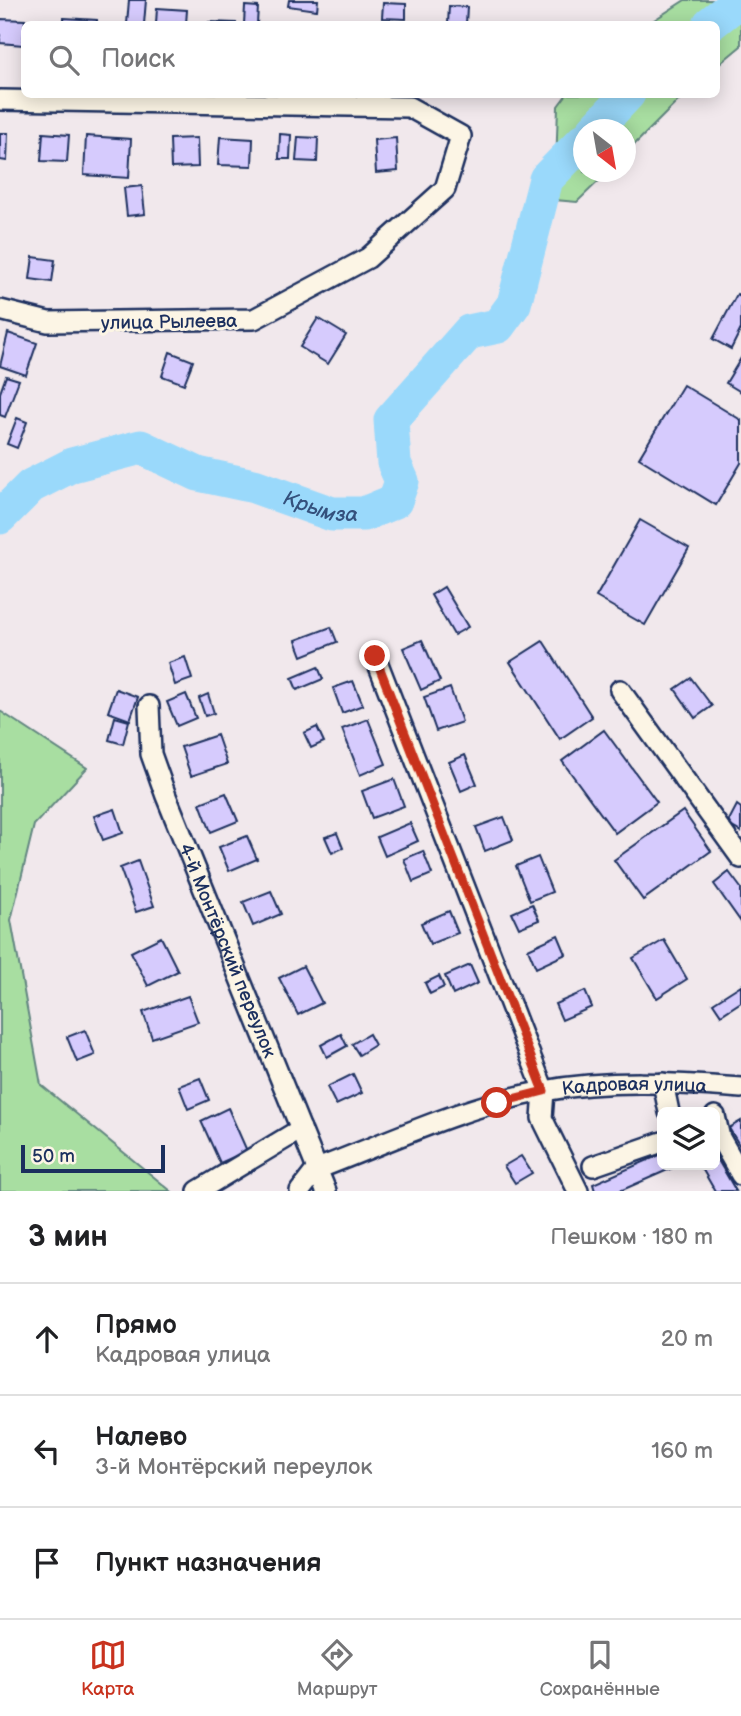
<!DOCTYPE html>
<html lang="ru">
<head>
<meta charset="utf-8">
<style>
	body { margin:0; font-family:"Balsamiq Sans",sans-serif; background:#f2f2f2; color:#202124 }
	.controls { position:absolute; right:21px; bottom:21px; display:grid; overflow:hidden; border-radius:10px; box-shadow:0 4px 18px #0003 }
	.controls button { width:63px; height:63px; display:grid; place-items:center; padding:0; border:0; border-bottom:2px solid #e0e0e0; background:#fff; color:#202124; font:35px sans-serif }
	.compass { position:absolute; left:573px; top:119px; width:63px; height:63px; border-radius:50%; background:#fff; box-shadow:0 4px 18px #0003; rotate:149deg }
	.scale { position:absolute; left:21px; bottom:18px; width:144px; box-sizing:border-box; padding-left:7px; border:4px solid #1b2f5e; border-top:0; font-size:19px; line-height:24px; white-space:nowrap; color:#1b2f5e; -webkit-text-stroke:5px #fcf5e5; paint-order:stroke }
	.stop { position:absolute; width:21px; height:21px; margin:-16px; border:5px solid #c8321e; border-radius:50%; background:#fff }
	.stop.end { background:#c8321e; border-color:#fff; box-shadow:0 2px 7px #0008 }
	.list { margin:0; padding:0; list-style:none }
	h2 { display:flex; justify-content:space-between; align-items:center; height:91px; margin:0; padding:0 28px; font-size:30px }
	h2 small { font-size:23px; font-weight:400; color:#757577 }
	.list li { display:grid; grid-template-columns:46px 1fr auto; gap:21px; align-items:center; box-sizing:border-box; height:112px; padding:0 28px; border-top:2px solid #e0e0e0 }
	.list b { display:block; font-size:26px; white-space:nowrap }
	.list p { margin:0; font-size:23px; white-space:nowrap; color:#757577 }
	.list em { font-size:23px; font-style:normal; color:#757577 }
	.icon { flex:none; width:38px; height:38px; fill:none; stroke:currentColor; stroke-width:2; stroke-linecap:round; stroke-linejoin:round }
	.map { position:relative; flex:none; width:741px; height:1191px; overflow:hidden }
	.search { position:absolute; background:#fff; box-shadow:0 4px 18px #0003; left:21px; right:21px; top:21px; height:77px; display:flex; align-items:center; gap:18px; box-sizing:border-box; padding:0 24px; border-radius:10px; color:#757577; font-size:26px }
	.sheet { height:427px; background:#fff }
	nav { display:flex; justify-content:space-around; align-items:center; box-sizing:border-box; height:98px; border-top:2px solid #e0e0e0; background:#fff; font-size:19px; color:#757577 }
	nav a { display:grid; justify-items:center; gap:4px }
	nav .on { color:#c8321e }
	.map>svg:first-child { display:block }
	.green { fill:#a8dea1; stroke:#628680; stroke-width:2 }
	.lines { fill:none; stroke-linecap:round; stroke-linejoin:round }
	.river { stroke:#9ad9fb; stroke-width:35 }
	.building { fill:#d6cbfd; stroke:#1b2f5e; stroke-width:2 }
	.minor-casing { stroke:#1b2f5e; stroke-width:24 }
	.minor { stroke:#fcf5e5; stroke-width:19 }
	.route { stroke:#c8321e; stroke-width:9 }
	.labels { text-anchor:middle; stroke-width:6; stroke-linejoin:round; paint-order:stroke }
	.street-label { font-size:19px; fill:#1b2f5e; stroke:#fcf5e5 }
	.water-label { font-size:21px; font-style:italic; fill:#34517d; stroke:#fcf5e5 }
</style>
</head>
<body>
<div class="map">
<svg width="741" height="1191" viewBox="0 0 741 1191">
	<rect width="100%" height="100%" fill="#f1e8ec"/>
	<filter id="ink" filterUnits="userSpaceOnUse"><feTurbulence type="fractalNoise" baseFrequency=".0143" numOctaves="2"/><feDisplacementMap in="SourceGraphic" scale="14" xChannelSelector="R" yChannelSelector="G"/><feConvolveMatrix kernelMatrix="1 2 1 2 8 2 1 2 1" color-interpolation-filters="sRGB"/></filter>
	<g filter="url(#ink)">
		<g class="green">
			<path d="M685,0H741V46L717,66L716,24H648Z"/>
			<path d="M567,94H684V95L626,153V130H584V172H608L577,202L555,200L558,106Z"/>
			<path d="M0,711L87,768L34,825L11,920L41,1085L171,1191H0Z"/>
		</g>
		<g class="lines">
			<g class="river">
				<path d="M710,24L740,0"/>
				<path d="M594,130L628,94"/>
				<path id="s1" d="M0,517L31,486L72,465L141,447L198,474L254,486L332,514H364L395,501L402,481L394,463L391,420L469,332L498,326L514,304L546,179L584,140"/>
			</g>
		</g>
		<g class="building">
			<path d="M129,0H146L144,24H127Z"/>
			<path d="M289,0H318L317,10L288,6Z"/>
			<path d="M383,3L406,4V19L382,18Z"/>
			<path d="M245,6L258,7L257,24H244Z"/>
			<path d="M449,6L467,7L466,24H448Z"/>
			<path d="M157,8L187,10L186,24H156Z"/>
			<path d="M64,18L97,20V24H64Z"/>
			<path d="M0,19L25,20L23,45L0,43Z"/>
			<path d="M287,21L324,23V24H286Z"/>
			<path d="M350,21L381,23L380,24H350Z"/>
			<path d="M209,22L236,23V24H209Z"/>
			<path d="M0,133H8L7,161L0,160Z"/>
			<path d="M43,133L69,135L67,162L41,161Z"/>
			<path d="M280,134L291,135L290,159H279Z"/>
			<path d="M86,136L131,139L129,178L84,175Z"/>
			<path d="M220,137L253,139L252,166L218,165Z"/>
			<path d="M298,137L318,138L317,162L296,161Z"/>
			<path d="M197,138L198,167L171,168L170,139Z"/>
			<path d="M396,138L398,171L376,173L374,140Z"/>
			<path d="M142,186L145,214L127,216L124,188Z"/>
			<path d="M33,257L55,260L52,282L30,279Z"/>
			<path d="M737,294L741,296V329L731,349L713,339Z"/>
			<path d="M318,318L346,335L328,364L300,347Z"/>
			<path d="M8,333L37,343L26,375L0,366Z"/>
			<path d="M170,352L193,361L184,384L162,376Z"/>
			<path d="M741,358V392L726,383Z"/>
			<path d="M6,376L19,380L5,417L0,415V393Z"/>
			<path d="M683,385L741,420V463L716,505L639,458Z"/>
			<path d="M17,418L27,422L17,448L7,444Z"/>
			<path d="M640,520L689,548L645,625L596,597Z"/>
			<path d="M444,587L468,627L454,635L431,595Z"/>
			<path d="M331,627L337,642L302,656L296,640Z"/>
			<path d="M422,640L440,681L421,690L403,648Z"/>
			<path d="M543,641L592,717L560,739L510,662Z"/>
			<path d="M185,657L192,679L175,685L168,663Z"/>
			<path d="M318,667L323,679L297,690L292,678Z"/>
			<path d="M691,678L712,706L695,718L675,689Z"/>
			<path d="M353,681L363,705L342,713L333,688Z"/>
			<path d="M450,688L462,722L436,731L424,697Z"/>
			<path d="M116,689L138,697L130,720L108,712Z"/>
			<path d="M186,694L196,718L177,726L167,702Z"/>
			<path d="M208,694L214,713L205,716L199,698Z"/>
			<path d="M115,717L129,721L123,744L109,740Z"/>
			<path d="M368,719L386,764L360,775L342,729Z"/>
			<path d="M317,727L324,742L311,748L304,733Z"/>
			<path d="M604,730L657,802L615,833L562,761Z"/>
			<path d="M217,735L227,764L191,776L181,747Z"/>
			<path d="M465,755L477,784L461,791L449,762Z"/>
			<path d="M394,779L404,806L372,818L362,791Z"/>
			<path d="M226,793L238,821L211,832L200,803Z"/>
			<path d="M737,805L741,808V832L727,824Z"/>
			<path d="M115,809L123,833L103,840L94,816Z"/>
			<path d="M683,811L711,851L643,900L614,860Z"/>
			<path d="M504,817L513,840L485,851L476,827Z"/>
			<path d="M410,823L418,841L385,856L377,837Z"/>
			<path d="M337,833L343,848L332,853L325,837Z"/>
			<path d="M247,836L257,859L229,871L219,847Z"/>
			<path d="M423,851L432,874L413,882L404,859Z"/>
			<path d="M538,857L552,892L530,901L516,866Z"/>
			<path d="M138,861L154,906L136,912L120,868Z"/>
			<path d="M729,872L741,888V922L714,884Z"/>
			<path d="M271,891L281,914L253,926L243,902Z"/>
			<path d="M532,904L539,920L519,928L512,913Z"/>
			<path d="M449,911L458,933L430,944L421,923Z"/>
			<path d="M558,935L566,954L536,968L528,949Z"/>
			<path d="M161,937L178,971L148,986L131,952Z"/>
			<path d="M664,940L687,979L657,998L633,958Z"/>
			<path d="M470,965L478,983L453,995L445,976Z"/>
			<path d="M303,966L322,1003L298,1015L279,978Z"/>
			<path d="M439,976L444,987L430,994L425,983Z"/>
			<path d="M741,985V1002L721,1015L713,1003Z"/>
			<path d="M585,991L592,1007L562,1020L555,1004Z"/>
			<path d="M188,996L198,1022L152,1038L143,1012Z"/>
			<path d="M85,1030L95,1055L77,1062L67,1037Z"/>
			<path d="M341,1034L347,1046L327,1057L321,1045Z"/>
			<path d="M369,1034L375,1045L359,1055L352,1044Z"/>
			<path d="M353,1074L362,1093L336,1105L327,1087Z"/>
			<path d="M200,1078L209,1100L188,1109L179,1086Z"/>
			<path d="M228,1108L247,1151L220,1163L201,1121Z"/>
			<path d="M741,1121V1148L729,1128Z"/>
			<path d="M662,1154V1165H679L620,1191H595L593,1184Z"/>
			<path d="M715,1155L736,1191H715L700,1165H715Z"/>
			<path d="M521,1156L532,1173L515,1183L504,1166Z"/>
		</g>
		<g class="lines">
			<g class="minor-casing">
				<g id="minor">
					<path d="M0,100L409,107L461,136L445,189L368,258L254,319L48,322L0,310"/>
					<path d="M375,656L544,1091L542,1118L578,1191"/>
					<path d="M620,690L741,858"/>
					<path id="s2" d="M149,706L151,754L166,796L326,1191"/>
					<path d="M663,1083L669,1112"/>
					<path d="M715,1116L720,1138L741,1175"/>
					<path d="M593,1166L662,1142"/>
					<path d="M198,1191L301,1129"/>
					<path id="s3" d="M300,1191L317,1169C391,1141 466,1105 544,1091C609,1079 675,1083 741,1088"/>
				</g>
			</g>
			<use href="#minor" class="minor"/>
		</g>
	</g>
	<g class="lines" filter="url(#ink)">
		<path class="route" d="M375,656L544,1091L497,1103"/>
	</g>
	<g class="labels">
		<g class="street-label">
			<text transform="translate(169 321) rotate(-1)" y="7">улица Рылеева</text>
			<text dy="7" stroke="none"><textPath href="#s2" startOffset="259">4-й Монтёрский переулок</textPath></text>
			<text dy="7" stroke="none"><textPath href="#s3" startOffset="359">Кадровая улица</textPath></text>
		</g>
		<g class="water-label">
			<text dy="7" stroke="none"><textPath href="#s1" startOffset="352">Крымза</textPath></text>
		</g>
	</g>
</svg>
<div class="controls">
<button><svg class="icon" aria-label="layers" viewBox="0 0 24 24"><path d="M12 4l9 5-9 5-9-5zM3 14l9 5 9-5"/></svg></button>
</div>
<svg class="compass" viewBox="-18 -18 36 36"><path d="M0-13l5 13h-10z" fill="#e53935"/><path d="M0 13l5-13h-10z" fill="#757577"/></svg>
<div class="scale">50 m</div>
<div class="stop" style="left:497px;top:1103px"></div>
<div class="stop end" style="left:375px;top:656px"></div>
<div class="search"><svg class="icon" aria-label="search" viewBox="0 0 24 24"><circle cx="10" cy="10" r="6"/><path d="M15 15l6 6"/></svg>Поиск</div>
</div>
<section class="sheet">
<h2>3 мин<small>Пешком · 180 m</small></h2>
<ul class="list">
<li><svg class="icon" aria-label="ahead" viewBox="0 0 24 24"><path d="M12 20V5M6 11l6-6 6 6"/></svg><div><b>Прямо</b><p>Кадровая улица</p></div><em>20 m</em></li>
<li><svg class="icon" aria-label="left" viewBox="0 0 24 24"><path d="M17 20v-9H6M10 6l-5 5 5 5"/></svg><div><b>Налево</b><p>3-й Монтёрский переулок</p></div><em>160 m</em></li>
<li><svg class="icon" aria-label="arrive" viewBox="0 0 24 24"><path d="M6 21V4h12l-3 4 3 4H6"/></svg><div><b>Пункт назначения</b></div></li>
</ul>
</section>
<nav>
<a class="on"><svg class="icon" aria-label="map" viewBox="0 0 24 24"><path d="M3 6l6-2 6 2 6-2v14l-6 2-6-2-6 2zM9 4v14M15 6v14"/></svg>Карта</a>
<a><svg class="icon" aria-label="directions" viewBox="0 0 24 24"><path d="M12 3l9 9-9 9-9-9zM9 14v-3h6M13 9l2 2-2 2"/></svg>Маршрут</a>
<a><svg class="icon" aria-label="saved" viewBox="0 0 24 24"><path d="M7 4h10v16l-5-4-5 4z"/></svg>Сохранённые</a>
</nav>
</body>
</html>
